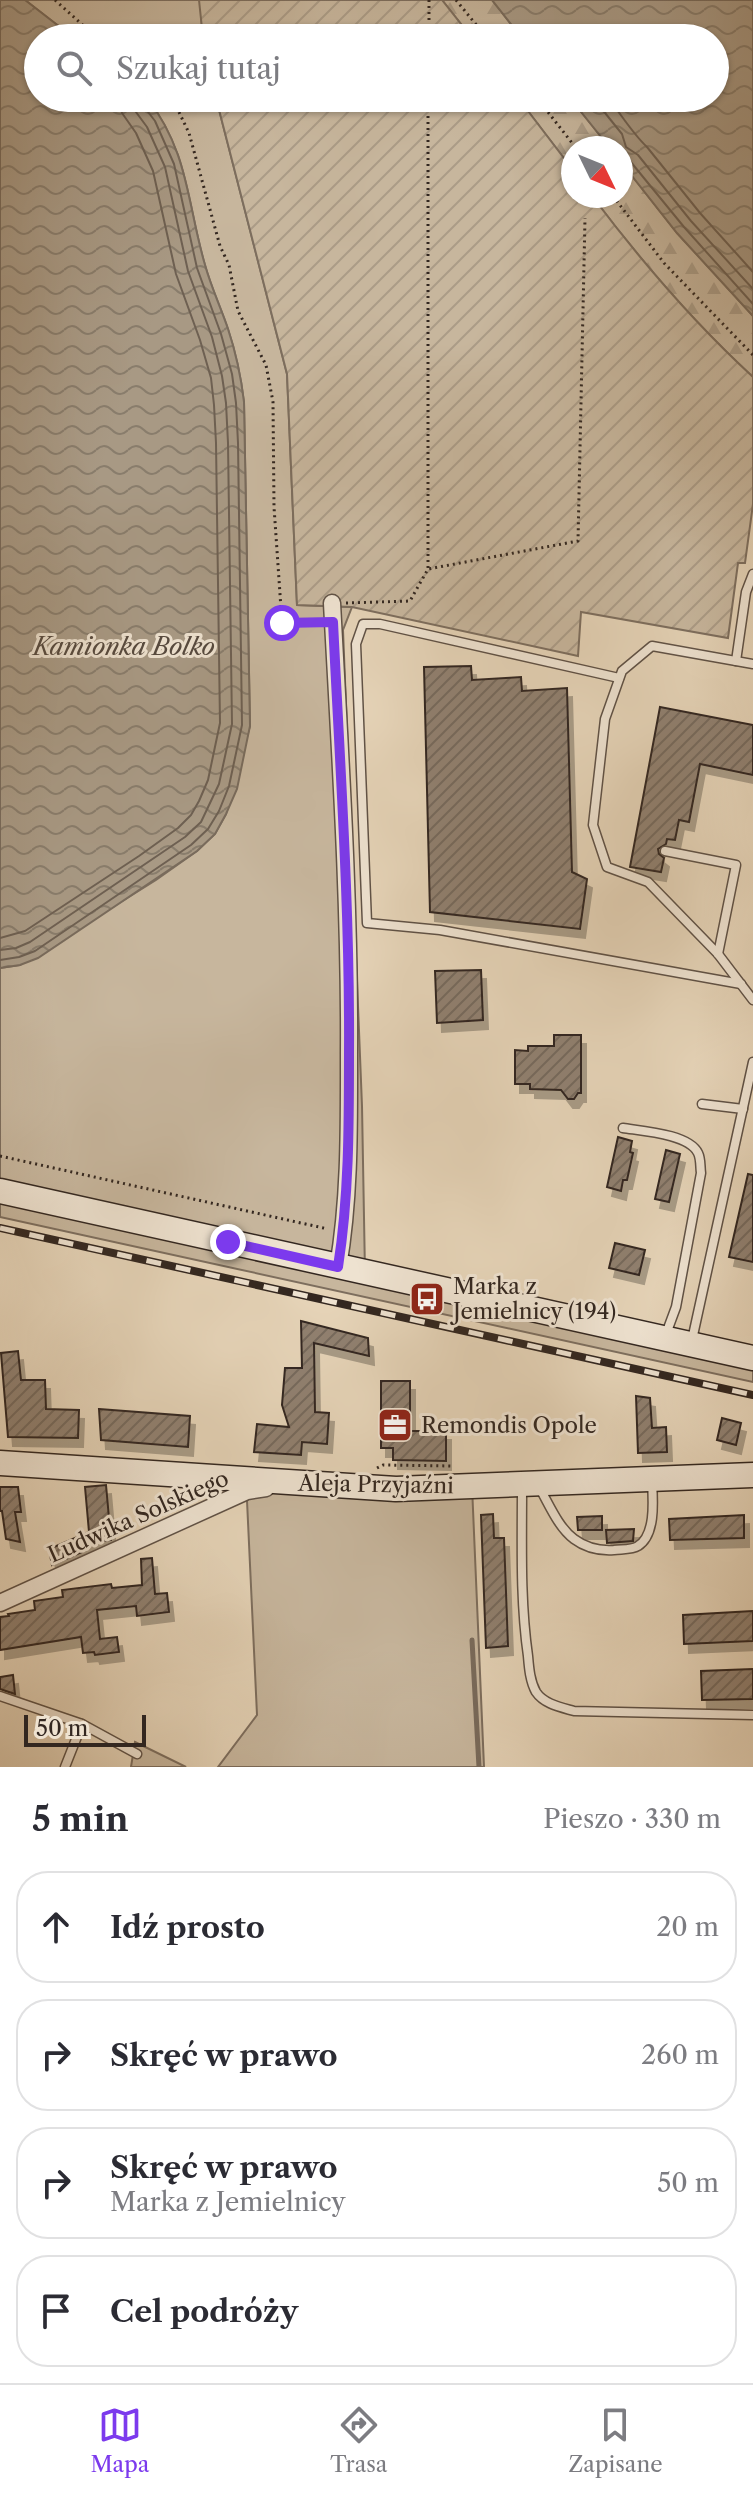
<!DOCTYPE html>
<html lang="pl">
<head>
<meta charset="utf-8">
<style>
	body { margin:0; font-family:"Libre Caslon Text",serif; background:#f2f2f3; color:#2b2b33 }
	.compass { position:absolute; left:561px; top:136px; width:72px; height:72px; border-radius:50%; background:#fff; box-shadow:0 2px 6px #0004; rotate:133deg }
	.scale { position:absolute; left:24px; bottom:20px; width:122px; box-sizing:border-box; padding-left:8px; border:4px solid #332720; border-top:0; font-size:22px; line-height:28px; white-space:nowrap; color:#332720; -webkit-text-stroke:6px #eee2d0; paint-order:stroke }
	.stop { position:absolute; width:24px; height:24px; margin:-18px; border:6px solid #7c3aed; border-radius:50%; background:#fff }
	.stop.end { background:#7c3aed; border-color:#fff; box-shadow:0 2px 8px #0008 }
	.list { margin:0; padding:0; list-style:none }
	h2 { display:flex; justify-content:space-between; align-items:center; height:104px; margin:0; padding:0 32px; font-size:34px }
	h2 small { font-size:26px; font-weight:400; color:#7c7c81 }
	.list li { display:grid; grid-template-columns:52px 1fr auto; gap:24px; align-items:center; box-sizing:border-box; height:112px; margin:0 16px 16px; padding:0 16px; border:2px solid #e1e1e2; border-radius:32px }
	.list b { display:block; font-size:30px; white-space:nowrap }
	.list p { margin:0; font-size:26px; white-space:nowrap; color:#7c7c81 }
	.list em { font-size:26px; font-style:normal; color:#7c7c81 }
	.icon { flex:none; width:44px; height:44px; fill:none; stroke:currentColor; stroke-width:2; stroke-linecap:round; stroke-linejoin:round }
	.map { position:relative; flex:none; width:753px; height:1767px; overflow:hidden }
	.search { position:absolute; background:#fff; box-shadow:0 2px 6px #0004; left:24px; right:24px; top:24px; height:88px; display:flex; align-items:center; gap:20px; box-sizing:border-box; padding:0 28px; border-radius:44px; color:#7c7c81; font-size:30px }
	.sheet { height:616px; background:#fff }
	nav { display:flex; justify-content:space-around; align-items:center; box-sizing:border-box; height:112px; border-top:2px solid #e1e1e2; background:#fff; font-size:22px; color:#7c7c81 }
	nav a { display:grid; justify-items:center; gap:4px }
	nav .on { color:#7c3aed }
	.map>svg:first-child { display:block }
	.grass { fill:#c7b69d; stroke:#7d6e5e; stroke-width:2 }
	.forest { fill:url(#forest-firs); stroke:#7d6e5e; stroke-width:2 }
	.garden { fill:url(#garden-furrows); stroke:#7d6e5e; stroke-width:2 }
	.water { fill:url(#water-waves); stroke:#796b5c; stroke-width:2 }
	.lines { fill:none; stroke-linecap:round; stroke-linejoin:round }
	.shore { stroke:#6e6052; stroke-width:2 }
	.stream { stroke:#796b5c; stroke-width:5 }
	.building { fill:url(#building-hatch); stroke:#332720; stroke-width:2; filter:url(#shadow) }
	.lane-casing { stroke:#605246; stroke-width:11 }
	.street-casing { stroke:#605246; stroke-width:19 }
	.secondary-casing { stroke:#332720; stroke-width:27 }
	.path { stroke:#332720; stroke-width:3; stroke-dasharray:2 4; stroke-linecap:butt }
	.lane { stroke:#eee2d0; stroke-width:8 }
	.street { stroke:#eee2d0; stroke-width:16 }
	.secondary { stroke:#eee2d0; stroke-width:24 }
	.rail-casing { stroke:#332720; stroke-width:8 }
	.rail { stroke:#eee2d0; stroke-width:5; stroke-dasharray:15; stroke-linecap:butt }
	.route { stroke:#7c3aed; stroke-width:10 }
	.labels { text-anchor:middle; stroke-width:6; stroke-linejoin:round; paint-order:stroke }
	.poi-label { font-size:22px; fill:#332720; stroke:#eee2d0; text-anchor:start }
	.street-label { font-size:22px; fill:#332720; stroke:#eee2d0 }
	.water-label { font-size:24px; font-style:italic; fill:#56493e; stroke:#eee2d0 }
</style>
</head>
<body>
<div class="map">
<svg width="753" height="1767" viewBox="0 0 753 1767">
	<defs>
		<pattern id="forest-firs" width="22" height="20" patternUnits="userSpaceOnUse" patternTransform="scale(2)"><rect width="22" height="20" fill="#c7b69d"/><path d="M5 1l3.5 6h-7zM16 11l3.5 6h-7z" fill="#ab9c87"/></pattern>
		<pattern id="garden-furrows" width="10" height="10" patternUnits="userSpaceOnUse" patternTransform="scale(2)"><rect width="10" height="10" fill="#c7b69d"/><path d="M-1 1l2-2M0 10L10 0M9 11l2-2" fill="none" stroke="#ab9c87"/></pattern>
		<pattern id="water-waves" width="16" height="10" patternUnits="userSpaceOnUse" patternTransform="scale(2)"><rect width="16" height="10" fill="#a89984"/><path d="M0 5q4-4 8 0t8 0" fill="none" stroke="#897d6c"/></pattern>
		<pattern id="building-hatch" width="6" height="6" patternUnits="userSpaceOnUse" patternTransform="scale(2)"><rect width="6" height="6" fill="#90806f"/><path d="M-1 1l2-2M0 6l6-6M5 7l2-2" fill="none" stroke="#76695b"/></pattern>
		<filter id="shadow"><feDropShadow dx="5" dy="9" stdDeviation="0" flood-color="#0004"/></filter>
	</defs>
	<rect width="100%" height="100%" fill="#e5d3b7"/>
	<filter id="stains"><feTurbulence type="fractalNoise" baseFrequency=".0025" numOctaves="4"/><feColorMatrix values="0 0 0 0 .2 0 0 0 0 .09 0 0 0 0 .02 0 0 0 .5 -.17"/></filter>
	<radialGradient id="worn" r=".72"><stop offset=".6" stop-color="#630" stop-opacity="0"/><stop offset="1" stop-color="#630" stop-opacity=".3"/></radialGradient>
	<g class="grass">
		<path d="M25,0H200L203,38H74Z"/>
		<path d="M147,98H216L287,374L297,605L352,607L343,630L362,1106L365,1273L753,1358V1382L0,1217V968L20,965L156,880L197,851L215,834L226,814L250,726L244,402C241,377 236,353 228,329C221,308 211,287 205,265C187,204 189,152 147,98Z"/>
		<path d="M246,1479L472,1486L484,1767H218L257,1715Z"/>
		<path d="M135,1742L186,1767H131Z"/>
	</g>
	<g class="forest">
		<path d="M442,0H492L522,38H472Z"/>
		<path d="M518,98H570L610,148H573V170Z"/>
		<path d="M621,162L677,233L753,316V377C693,322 641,261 592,196H621Z"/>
	</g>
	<g class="garden">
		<path d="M199,0H442L472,38H203Z"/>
		<path d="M216,98H518L573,170V196H592C641,261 693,322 753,377V504L745,563H738L728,638L581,612L578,656L352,607L297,605L287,374Z"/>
	</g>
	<g class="water">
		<path d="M0,0H25L74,38H38V98H147C189,152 187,204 205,265C211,287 221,308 228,329C236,353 241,377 244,402L250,726L237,789L226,814L215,834L197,851L38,958L20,965L0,968Z"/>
		<path d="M492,0H753V316L677,233L621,162V148H610L570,98H715V38H522Z"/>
	</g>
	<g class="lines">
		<g class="shore">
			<path d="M593,98L622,134L626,147L638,155L691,221L753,289"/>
			<path d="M608,98C621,114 632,133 647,147L700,213L753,272"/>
			<path d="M621,158L630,161L684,227L753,304"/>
			<path d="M0,938L25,931L139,856L178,828L191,815L199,801L208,780L220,723L216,443L214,405L211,378L200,340L176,274L153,171L136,133L122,113L119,98"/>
			<path d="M0,950L16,948L30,942L185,837L201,822L219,784L232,724L228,443L226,403L222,376L212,337L188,271L165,167L147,127L133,108L131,98"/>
			<path d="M0,960L19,957L35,951L191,845L208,829L219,811L229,786L242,725L238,443L236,403L232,374L221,334L197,268L174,164L155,121L142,104L141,98"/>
		</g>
		<path class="stream" d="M472,1640L479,1767"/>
	</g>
	<g class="building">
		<path d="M471,666L472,680L521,677L522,691L567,688L572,872L587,879L580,929L430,912L424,667Z"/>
		<path d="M660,707L753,725V775L700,764L689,822L679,820L675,840L667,839L666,844L658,849L659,854L664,858L661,872L630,867Z"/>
		<path d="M481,970L483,1020L437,1023L435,971Z"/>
		<path d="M554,1035H581V1093H578L574,1099H568L561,1090L530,1089V1084H515V1050L528,1051V1046H554Z"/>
		<path d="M618,1137L632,1141L630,1152L633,1153L627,1180H623L621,1191L607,1187Z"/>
		<path d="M666,1150L680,1154L669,1202L655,1199Z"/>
		<path d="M748,1174L753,1175V1262L729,1257Z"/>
		<path d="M615,1243L645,1250L639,1275L609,1268Z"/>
		<path d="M301,1321L368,1338L369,1356L314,1343L315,1412L329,1413L327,1444L302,1442L301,1455L254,1452L257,1424L289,1427L282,1405L285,1368H302Z"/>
		<path d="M18,1351L21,1380H45L46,1409L79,1410L78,1438L8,1437L1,1353Z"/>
		<path d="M381,1381H410V1431H446V1461L393,1460V1448H381Z"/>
		<path d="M636,1396L650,1398L652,1428L666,1427L667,1452L638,1453Z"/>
		<path d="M99,1409L190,1416L188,1447L101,1440Z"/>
		<path d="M722,1418L741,1423L736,1445L717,1440Z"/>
		<path d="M106,1485L111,1540L79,1545L82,1552L52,1565L49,1549L89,1532L85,1487Z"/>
		<path d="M0,1487H18L21,1512H15L20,1542L6,1539L2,1511H0Z"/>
		<path d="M493,1514L494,1538H504L508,1646L486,1648L481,1515Z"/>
		<path d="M744,1515V1538L670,1540L669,1519Z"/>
		<path d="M602,1516V1530H578L577,1517Z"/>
		<path d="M634,1529L633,1541L607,1543L606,1530Z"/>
		<path d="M152,1558L155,1594L167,1593L169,1612L137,1616L136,1606L97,1610L100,1639L117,1637L119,1652L95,1655L94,1652L83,1653L81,1637L0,1650V1617L9,1616L8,1614L35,1610L34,1601L63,1597L62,1590L111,1584L112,1588L142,1585L141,1559Z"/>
		<path d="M753,1611V1641L684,1644L683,1615Z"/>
		<path d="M753,1669V1699L702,1700L701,1671Z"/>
		<path d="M13,1675L15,1694L0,1689V1677Z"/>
	</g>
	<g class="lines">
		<g class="lane-casing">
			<g id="lane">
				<path d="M736,661L746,592L753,574"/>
				<path d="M753,664L652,646L622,671L605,719L593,825L607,867L648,882L718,954L753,1000"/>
				<path d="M619,678L380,624H363L356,644L367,923L440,930L741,984"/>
				<path d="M665,851L736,865L718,954"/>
				<path d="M702,1104L743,1109"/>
				<path d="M623,1128C642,1131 689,1134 698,1153C701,1159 700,1166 701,1173L676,1307L666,1334"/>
				<path d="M692,1340L753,1062"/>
				<path d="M539,1487C549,1504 558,1527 574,1539C586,1548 599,1551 614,1550C622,1549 632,1550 638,1546C656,1535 653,1500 652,1482"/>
				<path d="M522,1489C522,1544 520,1600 528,1656C529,1668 530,1681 536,1692C544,1704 560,1707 574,1711L753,1715"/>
				<path d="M0,1696L82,1724L137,1754"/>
				<path d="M65,1767L82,1724"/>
			</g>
		</g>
		<g class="street-casing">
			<g id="street">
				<path d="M332,603C340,753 350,904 349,1054C349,1125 350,1197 338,1267"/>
				<path d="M0,1603L247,1491L266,1488"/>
			</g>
		</g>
		<g class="secondary-casing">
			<g id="secondary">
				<path d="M0,1191L753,1358"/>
				<path d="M0,1463L396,1489L753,1475"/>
			</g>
		</g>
		<g class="path">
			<path d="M55,0L97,38"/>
			<path d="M456,0L487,38"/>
			<path d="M429,38V0"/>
			<path d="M168,98L177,108L189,133L220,246L229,265L238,311L266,365L273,402L274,507L282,623H319"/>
			<path d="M428,98V569"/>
			<path d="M537,98L576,148"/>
			<path d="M613,196L664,263L753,355"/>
			<path d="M346,603L410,601L428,569L578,541L585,218"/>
			<path d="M0,1156L328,1229"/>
			<path d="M377,1468L383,1465L453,1466"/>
		</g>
		<use href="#lane" class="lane"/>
		<use href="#street" class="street"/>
		<use href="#secondary" class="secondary"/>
		<g class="rail-casing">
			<path id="rail" d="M0,1228L753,1395"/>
		</g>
		<use href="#rail" class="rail"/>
	</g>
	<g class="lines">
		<path class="route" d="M228,1242L338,1267C349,1197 349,1125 349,1054C350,910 340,766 333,622L282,623"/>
	</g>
	<defs>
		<g id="bus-square" transform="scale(1.8)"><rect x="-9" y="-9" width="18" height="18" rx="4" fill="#8f2418" stroke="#eee2d0"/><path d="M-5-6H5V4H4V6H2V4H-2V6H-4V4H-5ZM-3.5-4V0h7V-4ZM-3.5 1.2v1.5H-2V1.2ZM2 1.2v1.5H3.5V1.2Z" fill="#fff"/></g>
		<g id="office-square" transform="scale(1.8)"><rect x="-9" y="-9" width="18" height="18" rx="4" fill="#8f2418" stroke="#eee2d0"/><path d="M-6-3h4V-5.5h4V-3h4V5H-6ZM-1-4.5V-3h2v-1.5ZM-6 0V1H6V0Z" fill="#fff"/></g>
	</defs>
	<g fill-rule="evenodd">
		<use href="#bus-square" x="427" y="1299"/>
		<use href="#office-square" x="395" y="1425"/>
	</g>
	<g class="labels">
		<g class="poi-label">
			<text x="453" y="1294">Marka z<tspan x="453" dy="25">Jemielnicy (194)</tspan></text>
			<text x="421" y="1433">Remondis Opole</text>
		</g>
		<g class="street-label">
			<text transform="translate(376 1484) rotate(1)" y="8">Aleja Przyjaźni</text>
			<text transform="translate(138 1516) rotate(-24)" y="8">Ludwika Solskiego</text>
		</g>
		<g class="water-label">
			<text x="124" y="655">Kamionka Bolko</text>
		</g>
	</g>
	<rect width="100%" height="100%" filter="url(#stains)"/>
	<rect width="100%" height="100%" fill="url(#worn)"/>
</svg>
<svg class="compass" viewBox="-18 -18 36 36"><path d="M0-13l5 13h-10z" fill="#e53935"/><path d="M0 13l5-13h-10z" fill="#7c7c81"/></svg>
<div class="scale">50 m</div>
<div class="stop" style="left:282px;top:623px"></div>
<div class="stop end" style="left:228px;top:1242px"></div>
<div class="search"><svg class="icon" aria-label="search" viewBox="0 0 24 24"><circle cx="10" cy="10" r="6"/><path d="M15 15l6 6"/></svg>Szukaj tutaj</div>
</div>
<section class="sheet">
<h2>5 min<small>Pieszo · 330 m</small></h2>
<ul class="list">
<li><svg class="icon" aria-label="ahead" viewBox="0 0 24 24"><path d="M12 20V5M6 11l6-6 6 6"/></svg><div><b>Idź prosto</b></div><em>20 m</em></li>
<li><svg class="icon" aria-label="right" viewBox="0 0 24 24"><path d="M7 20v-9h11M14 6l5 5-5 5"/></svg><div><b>Skręć w prawo</b></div><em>260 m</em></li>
<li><svg class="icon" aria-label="right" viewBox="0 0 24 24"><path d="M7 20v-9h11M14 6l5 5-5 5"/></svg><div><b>Skręć w prawo</b><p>Marka z Jemielnicy</p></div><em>50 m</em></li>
<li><svg class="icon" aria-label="arrive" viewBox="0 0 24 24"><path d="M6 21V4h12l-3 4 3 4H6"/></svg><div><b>Cel podróży</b></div></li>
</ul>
</section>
<nav>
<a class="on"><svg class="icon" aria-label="map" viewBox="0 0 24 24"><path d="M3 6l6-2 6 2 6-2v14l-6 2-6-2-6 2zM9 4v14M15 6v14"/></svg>Mapa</a>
<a><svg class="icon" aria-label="directions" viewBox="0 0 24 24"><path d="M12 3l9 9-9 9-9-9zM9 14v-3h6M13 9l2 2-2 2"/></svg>Trasa</a>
<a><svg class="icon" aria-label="saved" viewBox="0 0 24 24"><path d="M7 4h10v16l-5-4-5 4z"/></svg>Zapisane</a>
</nav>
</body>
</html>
